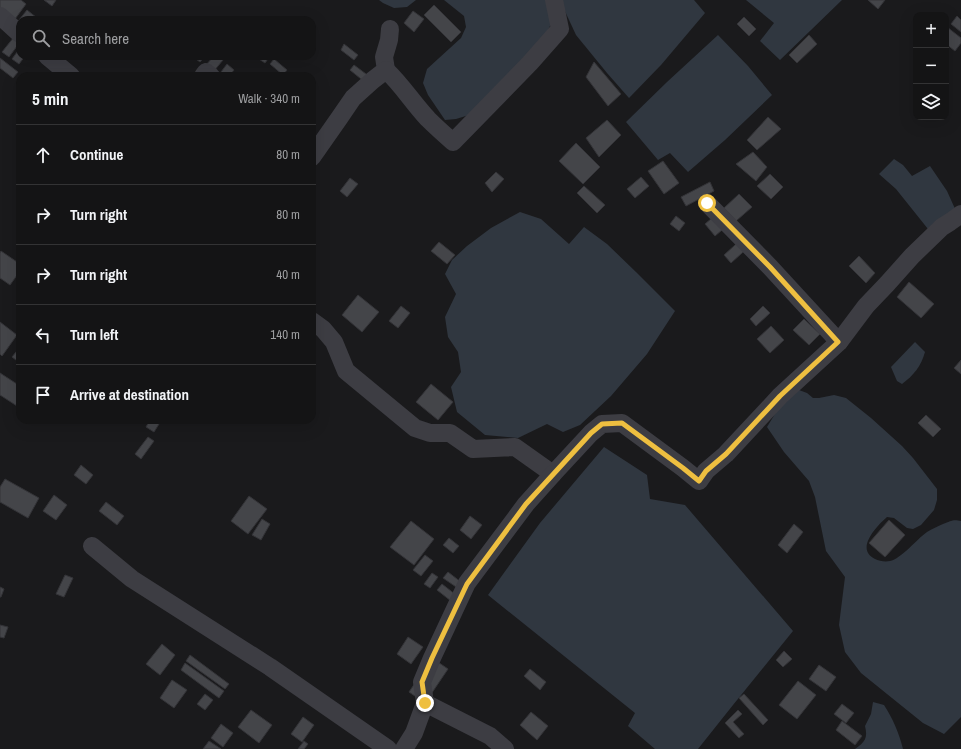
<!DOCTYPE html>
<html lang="en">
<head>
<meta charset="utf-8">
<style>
	body { margin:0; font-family:"Archivo Narrow",sans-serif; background:#212122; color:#f1f3f6 }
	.controls { position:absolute; right:12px; top:12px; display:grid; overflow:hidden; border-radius:8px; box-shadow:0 4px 16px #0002 }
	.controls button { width:36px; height:36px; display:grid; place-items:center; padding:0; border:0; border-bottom:1px solid #333334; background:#141415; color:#f1f3f6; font:20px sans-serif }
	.stop { position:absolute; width:12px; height:12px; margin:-9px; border:3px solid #eebf40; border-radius:50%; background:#fff }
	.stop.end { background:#eebf40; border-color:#fff; box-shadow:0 1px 4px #0008 }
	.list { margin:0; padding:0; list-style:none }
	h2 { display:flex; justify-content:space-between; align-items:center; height:52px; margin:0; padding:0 16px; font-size:17px }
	h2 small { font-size:13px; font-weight:400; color:#9d9ea0 }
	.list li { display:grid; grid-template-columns:26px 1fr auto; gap:12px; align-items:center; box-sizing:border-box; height:60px; padding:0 16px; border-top:1px solid #333334 }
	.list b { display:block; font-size:15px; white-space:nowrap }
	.list em { font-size:13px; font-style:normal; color:#9d9ea0 }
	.icon { flex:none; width:22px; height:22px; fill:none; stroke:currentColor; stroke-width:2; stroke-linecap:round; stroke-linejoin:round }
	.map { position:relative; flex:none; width:961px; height:749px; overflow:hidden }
	.search { position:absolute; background:#141415; box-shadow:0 4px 16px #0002; left:16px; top:16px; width:300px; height:44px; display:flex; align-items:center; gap:10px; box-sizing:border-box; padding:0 14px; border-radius:12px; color:#9d9ea0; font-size:15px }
	.panel { position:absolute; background:#141415; box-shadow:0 4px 16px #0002; left:16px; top:72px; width:300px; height:352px; border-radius:12px }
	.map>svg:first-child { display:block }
	.water { fill:#303740 }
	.building { fill:#444549; stroke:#343438 }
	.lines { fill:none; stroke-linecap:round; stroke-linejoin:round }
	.minor { stroke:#3d3d43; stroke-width:18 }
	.route { stroke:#eebf40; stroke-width:5 }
</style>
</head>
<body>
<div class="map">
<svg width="961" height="749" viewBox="0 0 961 749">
	<rect width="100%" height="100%" fill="#1a1a1c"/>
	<g class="water">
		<path d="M379,0H416L407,7L394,8L383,3Z"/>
		<path d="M444,0H548L553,20L544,38L469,115L456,119L445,120L428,95L423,83L427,69L461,38L466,27L464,16Z"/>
		<path d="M563,0H694L705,13L661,65L629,98L607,73L576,35L563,7Z"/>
		<path d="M746,0H842L780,60L760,41L774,23Z"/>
		<path d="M718,35L748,66L772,95L725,140L688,172L670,153L658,160L626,122L667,82Z"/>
		<path d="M894,159L903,165L912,176L930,166L947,191L956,211L928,229L896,189L879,174Z"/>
		<path d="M520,212L541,219L569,244L584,227L607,244L636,272L675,311L647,354L611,396L580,425L563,432L547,424L518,438L485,435L457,412L451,387L461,372L458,352L448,337L445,317L456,294L445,274L452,260L467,246L491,228Z"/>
		<path d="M915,342L925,352C921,366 914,375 902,384L897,381L891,367Z"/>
		<path d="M799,390L807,393L813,398H819L834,395L846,398L871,418L902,446L913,458L937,489V500L934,510L921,525L913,529L907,528L894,518L887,517C878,525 854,549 875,559C879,561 885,562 890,561C901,559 917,539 927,532C932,529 938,526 943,524C951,521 953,519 961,521V717L944,734L923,723L887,694L861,673L845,652L839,625L845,577L826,551L815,497L809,481L784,452L767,427L778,409Z"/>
		<path d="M604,447L647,475L650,499L685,505L793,631L733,705L698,749H655L628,726L635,713L488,595L540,523Z"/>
		<path d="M873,702L884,705C893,719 899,733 903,749H855C865,742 868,738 865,726L871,714Z"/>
	</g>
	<g class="building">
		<path d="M0,0H21L26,4L15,19L0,8Z"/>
		<path d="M44,0H56L52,6Z"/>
		<path d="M868,0H885L878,9Z"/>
		<path d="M434,5L461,32L451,42L424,15Z"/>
		<path d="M27,10L37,18L36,20H20V29L15,25Z"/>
		<path d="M413,11L424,19L414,32L404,23Z"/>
		<path d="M957,16L961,20V32L951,24Z"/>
		<path d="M744,17L756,29L749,36L737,24Z"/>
		<path d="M947,27L961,38V43L955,51L946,44V29Z"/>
		<path d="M809,35L817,44L797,63L789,55Z"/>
		<path d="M14,37L20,42L9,57L2,52Z"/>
		<path d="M344,44L358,55L354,60L341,50Z"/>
		<path d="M20,48V56H25L19,64L12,59Z"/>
		<path d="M192,56H205L200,62Z"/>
		<path d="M214,56H217L223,60L213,72L205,66Z"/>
		<path d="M257,56H270L265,63L256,57Z"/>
		<path d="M0,58L18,72L13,78L0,68Z"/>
		<path d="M274,59L287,70L283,75L270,64Z"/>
		<path d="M594,62L621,94L608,106L586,77Z"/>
		<path d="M227,64L234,70L229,76H218Z"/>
		<path d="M354,65L370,77L366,83L350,70Z"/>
		<path d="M768,117L781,129L757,150L747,140Z"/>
		<path d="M607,120L621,135L599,157L586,138Z"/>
		<path d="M576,143L600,167L583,184L559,161Z"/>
		<path d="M753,152L767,167L756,181L736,164Z"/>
		<path d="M663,161L679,183L664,194L648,171Z"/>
		<path d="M496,172L504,179L492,192L485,183Z"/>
		<path d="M770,174L783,187L771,199L757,186Z"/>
		<path d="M641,177L649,186L635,198L627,189Z"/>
		<path d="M350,178L358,184L347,197L340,191Z"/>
		<path d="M710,182L714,191L686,206L681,197Z"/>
		<path d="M584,186L605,205L597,213L577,193Z"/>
		<path d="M739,194L752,207L736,221L724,208Z"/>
		<path d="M676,216L685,223L679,231L670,224Z"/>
		<path d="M712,218L722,230L715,236L705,224Z"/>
		<path d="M745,236L752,244L731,263L724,255Z"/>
		<path d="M439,242L455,255L447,264L431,251Z"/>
		<path d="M1,251L20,264V271L10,285L0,278V253Z"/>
		<path d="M859,256L875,273L866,283L849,266Z"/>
		<path d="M909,282L934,304L921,318L897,297Z"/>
		<path d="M358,295L379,312L362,332L342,315Z"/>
		<path d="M401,306L410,313L398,328L389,321Z"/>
		<path d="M763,306L770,313L756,326L750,319Z"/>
		<path d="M804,319L820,334L809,345L793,330Z"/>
		<path d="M0,322L17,335L2,356L0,354Z"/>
		<path d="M771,326L784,340L770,353L757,339Z"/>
		<path d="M20,347V363L12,357Z"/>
		<path d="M961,360V374L954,368Z"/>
		<path d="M0,373L20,386V402L17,406L0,395Z"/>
		<path d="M431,384L453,402L438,420L416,402Z"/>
		<path d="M926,415L941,429L933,437L918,423Z"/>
		<path d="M150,420H153L159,424L154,432L146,427Z"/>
		<path d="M148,437L154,441L141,459L135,454Z"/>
		<path d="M81,465L93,475L86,484L74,475Z"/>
		<path d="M5,479L39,498L28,518L0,502V487Z"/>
		<path d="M54,495L67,505L56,520L43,511Z"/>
		<path d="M249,496L267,509L248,534L231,521Z"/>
		<path d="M106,502L124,516L117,525L99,511Z"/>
		<path d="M470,516L482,525L471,539L460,530Z"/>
		<path d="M262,519L270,524L261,540L252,535Z"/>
		<path d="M889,520L905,535L885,557L869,543Z"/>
		<path d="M411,521L434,539L414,565L390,547Z"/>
		<path d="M794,524L803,532L787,553L778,545Z"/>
		<path d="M449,538L459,546L453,553L443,545Z"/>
		<path d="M425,555L433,561L421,576L413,570Z"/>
		<path d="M448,572L466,586L462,591L443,578Z"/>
		<path d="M432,573L438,577L430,588L424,584Z"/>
		<path d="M65,575L73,578L64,597L56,594Z"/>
		<path d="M442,584L456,595L451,601L437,590Z"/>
		<path d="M0,587L4,589L1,597H0Z"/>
		<path d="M0,625L8,627L4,638L0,637Z"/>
		<path d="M408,637L423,647L411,664L397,654Z"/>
		<path d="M162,644L175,655L160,675L146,664Z"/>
		<path d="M784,651L792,659L783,667L776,660Z"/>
		<path d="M190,655L229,684L225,689L186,661Z"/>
		<path d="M432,658L448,669L425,703L409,692Z"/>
		<path d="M185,663L224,691L219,698L181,670Z"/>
		<path d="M819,665L836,677L826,691L809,679Z"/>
		<path d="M530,669L546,682L540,690L524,676Z"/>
		<path d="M172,680L187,690L174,708L160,698Z"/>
		<path d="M798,681L816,695L797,719L779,705Z"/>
		<path d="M205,694L213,700L205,710L197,704Z"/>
		<path d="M744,694L768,720L763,725L739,698Z"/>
		<path d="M842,704L854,713L846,723L834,714Z"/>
		<path d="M251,710L272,725L259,743L238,727Z"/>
		<path d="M738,710L742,714L733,722L744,734L739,738L725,723Z"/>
		<path d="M531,712L548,726L537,740L520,725Z"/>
		<path d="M303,717L314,725L302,742L291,734Z"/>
		<path d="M842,721L862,736L855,745L836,730Z"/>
		<path d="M221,724L233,733L223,747L211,738Z"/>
		<path d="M209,741L221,749H203Z"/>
		<path d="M304,741L308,744L304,749H298Z"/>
	</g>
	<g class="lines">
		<g class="minor">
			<path d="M0,16L20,34"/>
			<path d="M47,56L71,76"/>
			<path d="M386,70L384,57L389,40L390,29"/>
			<path d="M203,76L206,72L211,76"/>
			<path d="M312,157L340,117L353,98L373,80L386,70C402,85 413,103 428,119C436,127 445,135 453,142L530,63L560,29L554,0"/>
			<path d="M707,203L770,267L839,342"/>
			<path d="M312,321L323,329L334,342L346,371L415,428L430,433H450L473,449L515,447L553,474L591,433L602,424L622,423L683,468L699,481L706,471L726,454L780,396L839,342L866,306L887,284L912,256L942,227L950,222L961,214"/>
			<path d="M92,546L132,579L270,667L388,749"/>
			<path d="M425,703L490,736L505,749"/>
			<path d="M404,749L414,733L425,703L422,682L432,658L467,583L526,504L553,474"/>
		</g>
	</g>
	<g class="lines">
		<path class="route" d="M425,703L422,682L432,658L467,584L526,504L591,433L602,424L622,423L683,468L699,481L706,471L726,454L780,396L838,342L770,267L707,203"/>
	</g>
</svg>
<div class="controls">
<button>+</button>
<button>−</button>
<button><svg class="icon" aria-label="layers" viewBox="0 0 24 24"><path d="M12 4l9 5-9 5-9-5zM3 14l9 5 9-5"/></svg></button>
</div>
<div class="stop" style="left:707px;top:203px"></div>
<div class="stop end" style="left:425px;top:703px"></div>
<div class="search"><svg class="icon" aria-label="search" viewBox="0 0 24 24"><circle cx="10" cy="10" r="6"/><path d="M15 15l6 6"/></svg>Search here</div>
<section class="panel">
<h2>5 min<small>Walk · 340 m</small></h2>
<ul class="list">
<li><svg class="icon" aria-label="ahead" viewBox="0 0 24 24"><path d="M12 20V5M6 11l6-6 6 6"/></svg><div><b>Continue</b></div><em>80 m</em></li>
<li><svg class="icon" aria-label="right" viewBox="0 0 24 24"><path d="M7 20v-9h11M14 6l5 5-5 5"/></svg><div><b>Turn right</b></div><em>80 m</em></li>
<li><svg class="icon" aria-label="right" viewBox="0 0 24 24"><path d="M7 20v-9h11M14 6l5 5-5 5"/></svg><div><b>Turn right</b></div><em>40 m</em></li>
<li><svg class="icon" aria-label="left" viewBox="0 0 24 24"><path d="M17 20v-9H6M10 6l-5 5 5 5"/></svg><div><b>Turn left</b></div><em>140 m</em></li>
<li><svg class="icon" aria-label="arrive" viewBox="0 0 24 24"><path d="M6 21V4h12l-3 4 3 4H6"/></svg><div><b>Arrive at destination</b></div></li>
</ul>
</section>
</div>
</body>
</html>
